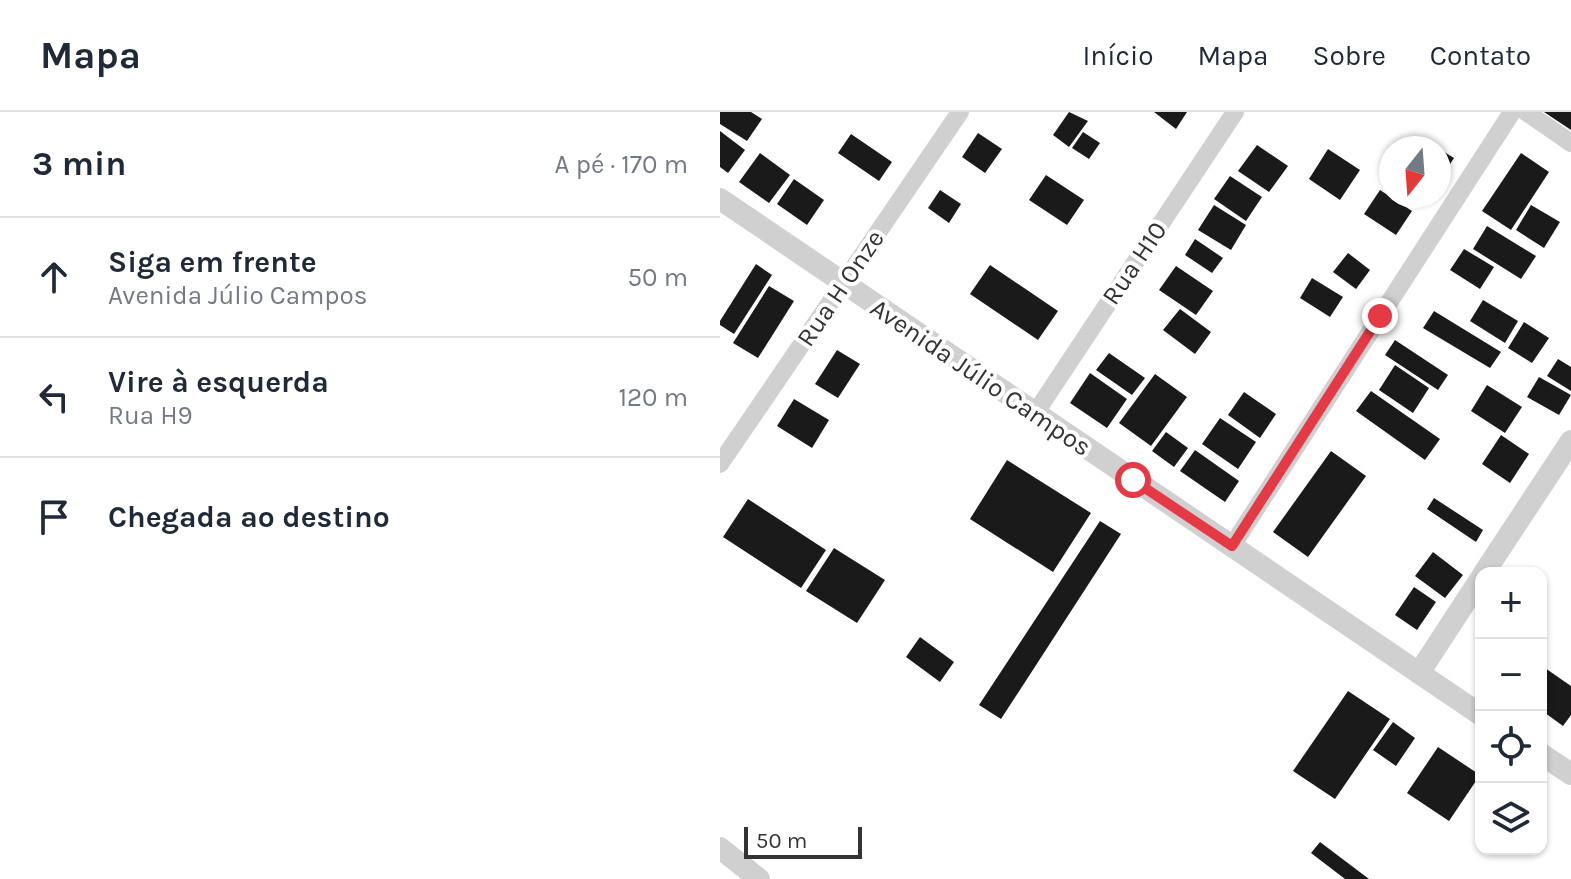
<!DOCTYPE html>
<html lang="pt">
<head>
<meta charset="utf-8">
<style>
	body { margin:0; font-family:Karla,sans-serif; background:#f2f2f3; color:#1f2937 }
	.controls { position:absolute; right:24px; bottom:24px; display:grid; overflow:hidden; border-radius:16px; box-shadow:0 2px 6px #0004 }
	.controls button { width:72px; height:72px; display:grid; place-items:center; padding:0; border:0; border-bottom:2px solid #e0e1e3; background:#fff; color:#1f2937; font:40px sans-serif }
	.compass { position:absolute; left:659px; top:24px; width:72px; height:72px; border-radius:50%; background:#fff; box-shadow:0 2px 6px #0004; rotate:197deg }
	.scale { position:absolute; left:24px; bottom:20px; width:118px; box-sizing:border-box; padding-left:8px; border:4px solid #333; border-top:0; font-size:22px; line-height:28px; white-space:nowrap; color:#333; -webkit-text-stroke:6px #fff; paint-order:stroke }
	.stop { position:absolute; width:24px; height:24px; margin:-18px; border:6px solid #e63946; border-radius:50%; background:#fff }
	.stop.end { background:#e63946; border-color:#fff; box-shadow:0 2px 8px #0008 }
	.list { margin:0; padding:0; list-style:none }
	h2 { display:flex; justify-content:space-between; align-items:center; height:104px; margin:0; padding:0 32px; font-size:34px }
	h2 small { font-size:26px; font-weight:400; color:#747a83 }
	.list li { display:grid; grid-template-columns:52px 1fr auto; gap:24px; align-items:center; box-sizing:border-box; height:120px; padding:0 32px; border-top:2px solid #e0e1e3 }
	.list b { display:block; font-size:30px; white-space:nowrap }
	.list p { margin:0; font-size:26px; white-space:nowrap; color:#747a83 }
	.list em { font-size:26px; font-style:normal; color:#747a83 }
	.icon { flex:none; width:44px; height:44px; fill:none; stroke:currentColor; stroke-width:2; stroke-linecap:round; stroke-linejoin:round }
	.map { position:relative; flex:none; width:851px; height:767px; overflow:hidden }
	header { display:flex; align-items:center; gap:48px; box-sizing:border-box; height:112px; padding:0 40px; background:#fff; border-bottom:2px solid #e0e1e3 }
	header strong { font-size:38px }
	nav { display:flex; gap:44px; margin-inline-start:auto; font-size:28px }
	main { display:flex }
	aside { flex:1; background:#fff }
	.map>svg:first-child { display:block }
	.building { fill:#1a1a1a }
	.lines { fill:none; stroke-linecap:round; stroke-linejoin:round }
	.minor { stroke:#d0d0d0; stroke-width:18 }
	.tertiary { stroke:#d0d0d0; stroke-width:22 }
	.route { stroke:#e63946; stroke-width:10 }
	.labels { text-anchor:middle; stroke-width:8; stroke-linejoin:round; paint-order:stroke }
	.street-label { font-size:26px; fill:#333; stroke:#fff }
</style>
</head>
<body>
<header>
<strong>Mapa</strong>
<nav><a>Início</a><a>Mapa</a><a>Sobre</a><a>Contato</a></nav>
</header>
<main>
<aside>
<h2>3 min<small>A pé · 170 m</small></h2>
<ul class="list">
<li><svg class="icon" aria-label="ahead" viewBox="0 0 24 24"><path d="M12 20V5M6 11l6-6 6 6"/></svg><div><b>Siga em frente</b><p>Avenida Júlio Campos</p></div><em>50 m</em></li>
<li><svg class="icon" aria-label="left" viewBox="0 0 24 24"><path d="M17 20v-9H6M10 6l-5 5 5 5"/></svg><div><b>Vire à esquerda</b><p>Rua H9</p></div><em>120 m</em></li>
<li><svg class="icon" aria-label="arrive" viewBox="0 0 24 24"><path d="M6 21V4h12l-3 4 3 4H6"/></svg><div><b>Chegada ao destino</b></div></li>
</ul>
</aside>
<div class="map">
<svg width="851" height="767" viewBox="0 0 851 767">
	<rect width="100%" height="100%" fill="#fff"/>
	<g class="building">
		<path d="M0,0H31L42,7L27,29L0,12Z"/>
		<path d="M349,0L368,9L349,35L333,23Z"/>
		<path d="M434,0H467L456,17Z"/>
		<path d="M824,0H851V18Z"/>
		<path d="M0,19L25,38L8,61L0,55Z"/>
		<path d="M363,20L380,31L369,47L352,36Z"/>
		<path d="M258,21L282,37L265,61L242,45Z"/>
		<path d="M131,22L172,50L159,69L118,41Z"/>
		<path d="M537,33L568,54L549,80L518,59Z"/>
		<path d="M608,37L640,58L620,88L589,67Z"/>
		<path d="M719,37L734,46L719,69Z"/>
		<path d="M40,41L70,63L49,91L19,70Z"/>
		<path d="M801,41L829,60L791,118L762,99Z"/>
		<path d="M326,63L364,88L347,113L309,88Z"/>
		<path d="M510,64L542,85L526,109L494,87Z"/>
		<path d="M74,67L104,88L87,113L57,92Z"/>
		<path d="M220,78L241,92L229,111L208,96Z"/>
		<path d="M660,78L692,99L676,123L644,102Z"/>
		<path d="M494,93L526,113L511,138L478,118Z"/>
		<path d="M811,93L840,110L824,136L796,118Z"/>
		<path d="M767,114L816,144L801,167L753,137Z"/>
		<path d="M475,127L503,146L492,161L465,143Z"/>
		<path d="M744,137L774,155L760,177L730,158Z"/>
		<path d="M628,141L650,158L636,177L613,160Z"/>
		<path d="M36,152L52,163L14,222L0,213V209Z"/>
		<path d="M270,153L338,199L318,228L250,182Z"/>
		<path d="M456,154L493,179L476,203L439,178Z"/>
		<path d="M592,166L623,185L610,205L580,186Z"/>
		<path d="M49,174L74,189L38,246L13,231Z"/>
		<path d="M763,188L798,209L785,231L750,209Z"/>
		<path d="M460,197L491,220L475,242L443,218Z"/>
		<path d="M714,199L781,240L770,256L703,216Z"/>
		<path d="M804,210L829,226L812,251L788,236Z"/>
		<path d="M675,228L728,263L718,278L665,243Z"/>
		<path d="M117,238L140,252L118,286L95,272Z"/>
		<path d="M389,241L425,266L412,283L376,258Z"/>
		<path d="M838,247L851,255V279L827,264Z"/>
		<path d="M675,253L709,276L693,301L659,278Z"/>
		<path d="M370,261L407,287L387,316L350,291Z"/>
		<path d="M435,262L467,285L431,334L399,311Z"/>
		<path d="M819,265L851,283L839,303L807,285Z"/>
		<path d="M767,273L802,295L785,321L751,299Z"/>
		<path d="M651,279L720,327L705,348L636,299Z"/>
		<path d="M524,280L556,302L540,326L508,303Z"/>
		<path d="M74,287L109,308L92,336L57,314Z"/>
		<path d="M500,306L536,330L518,357L482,332Z"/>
		<path d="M446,320L468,336L454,355L432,339Z"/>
		<path d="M781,323L809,342L790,371L762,352Z"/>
		<path d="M475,338L519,369L505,390L460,359Z"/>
		<path d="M611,339L646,364L588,445L553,420Z"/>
		<path d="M287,348L371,401L333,460L250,407Z"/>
		<path d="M714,386L763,418L756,430L707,397Z"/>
		<path d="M28,387L106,438L81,476L3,425Z"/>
		<path d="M380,409L401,422L281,607L259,593Z"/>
		<path d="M114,436L165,468L137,511L86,479Z"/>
		<path d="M713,440L743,463L725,486L695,464Z"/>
		<path d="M694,475L716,490L697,518L675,503Z"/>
		<path d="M200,525L234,550L220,570L186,545Z"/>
		<path d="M825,556L851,574V603L843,614L821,598V561Z"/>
		<path d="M628,579L670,607L615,687L573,659Z"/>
		<path d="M673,610L695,626L676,654L653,638Z"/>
		<path d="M718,635L760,663L729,709L687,681Z"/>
		<path d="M600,730L649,767H625L591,741Z"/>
	</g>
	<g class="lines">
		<g class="minor">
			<path d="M806,0L851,31"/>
			<path d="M314,303L515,0"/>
			<path d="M0,352L240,0"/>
			<path d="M512,434L792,0"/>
		</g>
		<g class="tertiary">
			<path d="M0,87L761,603"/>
			<path d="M764,461L851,329"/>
			<path d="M699,561L761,466"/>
			<path d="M821,642L851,662"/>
			<path d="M0,736L39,767"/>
		</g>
	</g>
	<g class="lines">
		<path class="route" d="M413,368L512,434L660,204"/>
	</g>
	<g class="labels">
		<g class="street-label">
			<text transform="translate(414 151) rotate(-56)" y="9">Rua H10</text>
			<text transform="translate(120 176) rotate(-56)" y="9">Rua H Onze</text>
			<text transform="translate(261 265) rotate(34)" y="9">Avenida Júlio Campos</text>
		</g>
	</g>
</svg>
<div class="controls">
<button>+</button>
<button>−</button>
<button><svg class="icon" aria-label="locate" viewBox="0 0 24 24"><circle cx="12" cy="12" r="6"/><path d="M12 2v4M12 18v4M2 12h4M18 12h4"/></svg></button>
<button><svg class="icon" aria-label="layers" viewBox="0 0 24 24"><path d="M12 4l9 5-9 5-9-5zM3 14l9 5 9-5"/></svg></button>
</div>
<svg class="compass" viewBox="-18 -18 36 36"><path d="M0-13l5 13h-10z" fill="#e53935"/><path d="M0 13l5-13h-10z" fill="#747a83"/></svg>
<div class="scale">50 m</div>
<div class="stop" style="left:413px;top:368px"></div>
<div class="stop end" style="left:660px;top:204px"></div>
</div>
</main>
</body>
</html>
